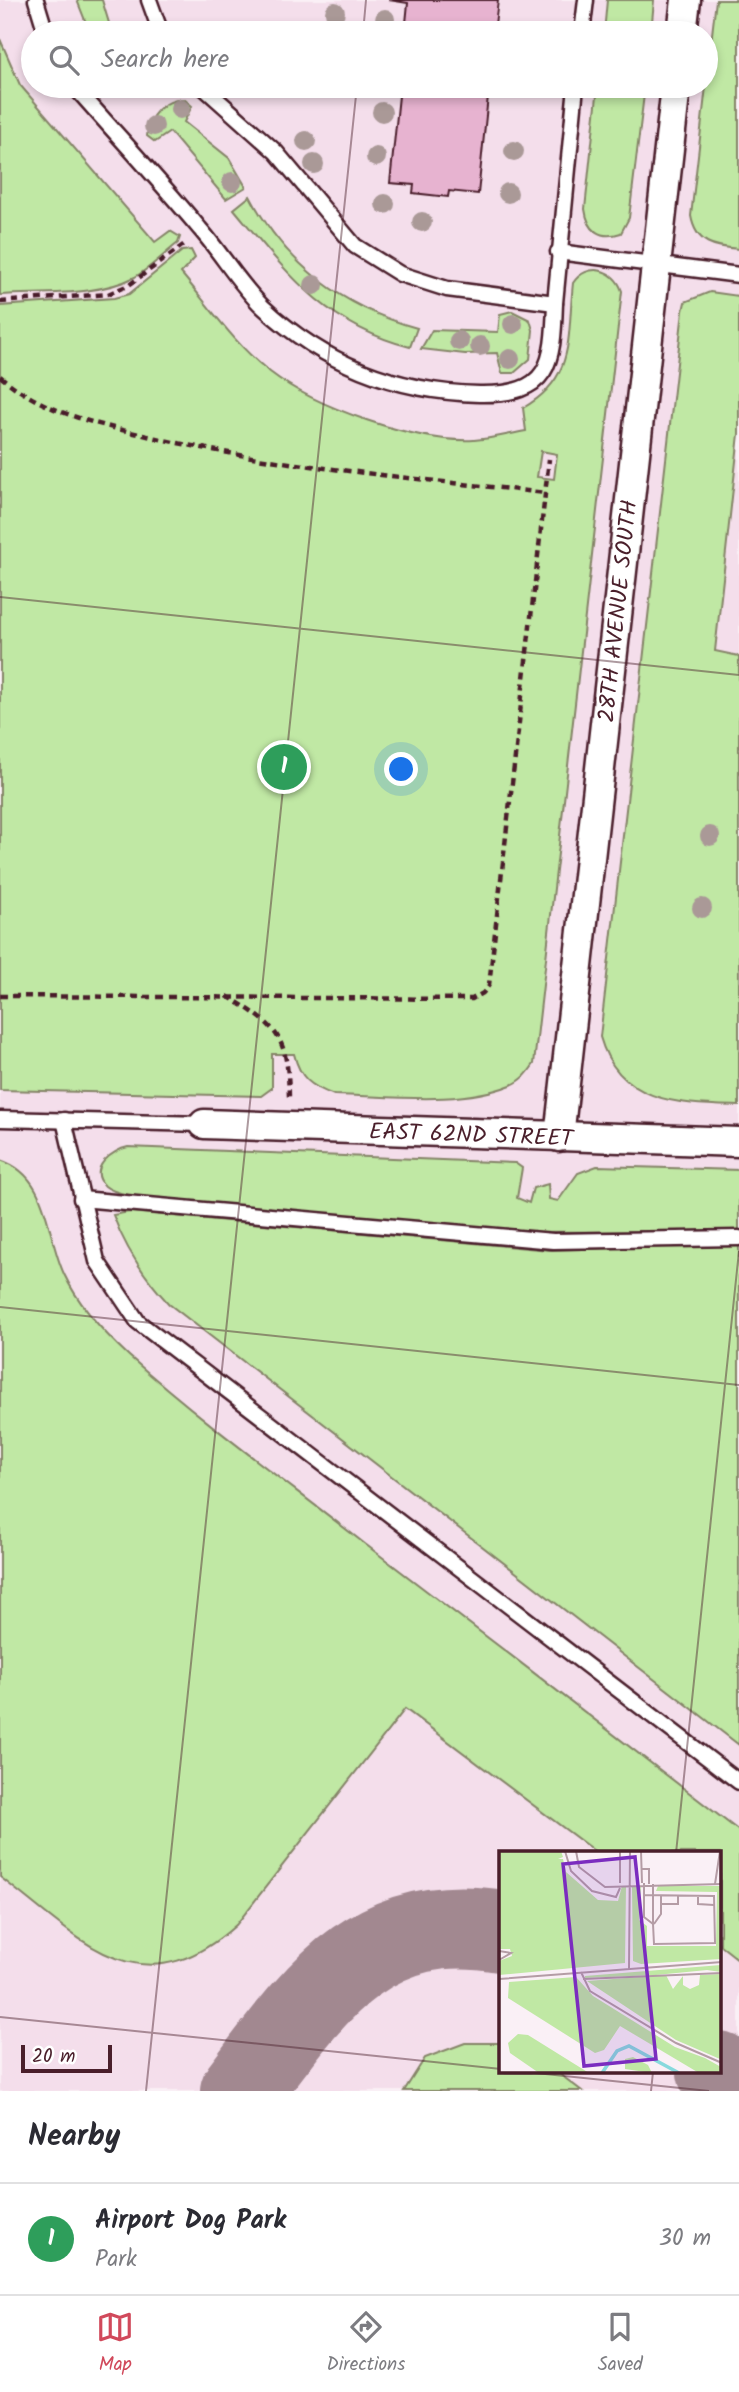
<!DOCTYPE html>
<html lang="en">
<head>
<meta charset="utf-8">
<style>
	body { margin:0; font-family:Kalam,sans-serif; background:#f2f2f3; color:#2b2b33 }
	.scale { position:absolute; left:21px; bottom:18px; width:91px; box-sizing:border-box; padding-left:7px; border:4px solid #4a1f2b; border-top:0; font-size:19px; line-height:24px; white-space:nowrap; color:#4a1f2b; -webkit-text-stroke:5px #fff; paint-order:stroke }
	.you { position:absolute; left:402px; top:770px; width:24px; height:24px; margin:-18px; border:5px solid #fff; border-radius:50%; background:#1a73e8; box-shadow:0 0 0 10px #1a73e833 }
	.badge { display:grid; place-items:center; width:46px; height:46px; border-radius:50%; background:#d1495b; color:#fff; font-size:23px; font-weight:700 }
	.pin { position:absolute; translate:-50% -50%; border:4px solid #fff; box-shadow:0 2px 7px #0006 }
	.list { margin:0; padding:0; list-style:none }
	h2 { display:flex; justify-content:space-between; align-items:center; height:91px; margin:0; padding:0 28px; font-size:30px }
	h2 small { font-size:23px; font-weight:400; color:#7c7c81 }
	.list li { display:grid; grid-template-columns:46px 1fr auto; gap:21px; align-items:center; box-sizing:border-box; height:112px; padding:0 28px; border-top:2px solid #e1e1e2 }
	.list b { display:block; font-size:26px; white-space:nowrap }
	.list p { margin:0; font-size:23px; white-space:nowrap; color:#7c7c81 }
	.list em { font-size:23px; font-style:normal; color:#7c7c81 }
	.icon { flex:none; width:38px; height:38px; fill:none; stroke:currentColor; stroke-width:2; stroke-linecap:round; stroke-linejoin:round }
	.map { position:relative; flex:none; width:739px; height:2091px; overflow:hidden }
	.search { position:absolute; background:#fff; box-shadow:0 4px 10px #0003; left:21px; right:21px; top:21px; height:77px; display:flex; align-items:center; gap:18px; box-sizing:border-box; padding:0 24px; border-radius:38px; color:#7c7c81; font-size:26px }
	.sheet { height:203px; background:#fff }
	nav { display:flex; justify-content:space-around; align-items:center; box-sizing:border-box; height:98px; border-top:2px solid #e1e1e2; background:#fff; font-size:19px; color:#7c7c81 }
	nav a { display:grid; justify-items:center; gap:4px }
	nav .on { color:#d1495b }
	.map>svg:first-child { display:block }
	.built { fill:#f4deeb; fill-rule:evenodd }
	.green { fill:#c0e8a4; stroke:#858468; stroke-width:2; fill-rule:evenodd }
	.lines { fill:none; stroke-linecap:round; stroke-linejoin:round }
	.taxiway { stroke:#a28890; stroke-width:82 }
	.building { fill:#e7b3d0; stroke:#4a1f2b; stroke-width:2 }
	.service-casing { stroke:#4a1f2b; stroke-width:19 }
	.minor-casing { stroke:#4a1f2b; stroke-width:33 }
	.path { stroke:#4a1f2b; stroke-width:4.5; stroke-dasharray:7 5; stroke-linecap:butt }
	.service { stroke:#fff; stroke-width:14 }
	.minor { stroke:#fff; stroke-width:28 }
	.tree { fill:#aa9997 }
	.ticks { fill:none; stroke:#4a1f2b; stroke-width:2; stroke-opacity:0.45 }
	.labels { text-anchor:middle; stroke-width:5; stroke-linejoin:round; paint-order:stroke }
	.street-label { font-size:23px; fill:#4a1f2b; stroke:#fff }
	.inset-river { fill:none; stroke:#87d9dd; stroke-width:3.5 }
	.inset-road { fill:none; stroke:#b49ca5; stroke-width:2 }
	.view { fill:#7b2cbf; fill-opacity:0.15; stroke:#7b2cbf; stroke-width:3.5 }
	.inset-edge { fill:none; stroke:#4a1f2b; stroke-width:3.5 }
</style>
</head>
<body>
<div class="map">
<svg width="739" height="2091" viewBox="0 0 739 2091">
	<rect width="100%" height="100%" fill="#faf0f6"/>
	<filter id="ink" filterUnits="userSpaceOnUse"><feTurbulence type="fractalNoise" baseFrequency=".0143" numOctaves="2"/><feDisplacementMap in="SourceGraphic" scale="14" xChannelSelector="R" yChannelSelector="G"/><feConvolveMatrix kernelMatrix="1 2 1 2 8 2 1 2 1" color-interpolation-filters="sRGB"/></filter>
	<g filter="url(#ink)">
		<path class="built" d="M0,0H739V2091H0ZM33,33H706V86H33ZM501,1853H720V2072H501Z"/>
		<g class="green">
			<path d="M77,0H102L112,33H90Z"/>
			<path d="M607,0H654L651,33H604Z"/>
			<path d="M716,0H739V249C714,247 696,244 691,216Z"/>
			<path d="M0,39L20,85L155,242L170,231L180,237L178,243C164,254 150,268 135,277C96,297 42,292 0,295Z"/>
			<path d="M100,86H135L118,95L101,90Z"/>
			<path d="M598,86H645L629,218L621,233C600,240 588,231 585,209Z"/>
			<path d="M184,99L192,106L184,122L229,158L246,187L226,199L170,132L155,142L147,136C148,115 163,100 184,99Z"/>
			<path d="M250,196C285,264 344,308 417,328L410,347C325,325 287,273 234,209Z"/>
			<path d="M191,250L195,258L181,273C209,306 235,345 270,372C315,407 416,443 474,440C491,439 509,434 526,431L523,408C576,378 567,338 573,283C587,262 614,268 622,291L534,1064C528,1073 522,1081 511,1085C458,1106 390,1096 334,1095C310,1086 300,1078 294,1054H272V1088L261,1096L0,1090V306L114,298L129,294L182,251ZM541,451L557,454L554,479L537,477Z"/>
			<path d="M710,292L739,296V434L715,651L739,656V1106C680,1104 619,1104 600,1037L683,311L685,302Z"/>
			<path d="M512,311L530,320L533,330L530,359L514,373H502L497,353L465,354L421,349L432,330L498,332L500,314Z"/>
			<path d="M128,1147L515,1163L522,1168L517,1198L529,1203L533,1188L548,1184L549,1199L558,1201L578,1173L597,1166L739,1170V1231L520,1232L137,1197C127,1194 113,1193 105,1186C87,1168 113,1150 128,1147Z"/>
			<path d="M0,1160C50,1176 45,1233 64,1274C79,1306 103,1332 129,1356C204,1423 286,1482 365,1544C490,1639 615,1735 739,1831V1960L720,1945V1853H597L405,1709L236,1925C139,2012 80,1938 0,1877Z"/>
			<path d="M129,1212L550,1250L739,1244V1745L169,1304C144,1277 126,1250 113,1215Z"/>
			<path d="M465,2043H501V2072H557L582,2091H404L425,2058Z"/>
		</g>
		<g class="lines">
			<g class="taxiway">
				<path d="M718,2072L739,2088"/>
				<path d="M241,2091C312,1998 368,1908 501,1931"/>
			</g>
		</g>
		<g class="building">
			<path d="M389,0H498L494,33H405L408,3Z"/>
			<path d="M400,86H489L478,194L449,191L448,197L413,193L414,185L390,183Z"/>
		</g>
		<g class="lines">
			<g class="service-casing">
				<g id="service">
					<path d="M36,0L46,33"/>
					<path d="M149,0L161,33"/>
					<path d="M582,33L586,0"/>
					<path d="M74,86C116,134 159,180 200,229C222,254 239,284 263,307C324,364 396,392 479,394C550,395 553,365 555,303"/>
					<path d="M202,86L276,152L355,246L400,274L447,289L555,303L576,86"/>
					<path d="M558,252L739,275"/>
					<path d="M0,1119L204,1124"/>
					<path d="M64,1120L97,1261L138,1322L739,1782"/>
					<path d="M81,1199L553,1241L739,1238"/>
				</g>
			</g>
			<g class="minor-casing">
				<g id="minor">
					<path d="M682,33L686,0"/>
					<path d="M204,1124L739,1142"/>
					<path d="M559,1137L676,86"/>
				</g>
			</g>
			<g class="path">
				<path d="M0,302L108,294L129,285L186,243"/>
				<path d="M0,376C45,414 100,425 156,438C284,468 415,478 545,493"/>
				<path d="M0,996L472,999L483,993L489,985L549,459"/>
				<path d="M227,996C279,1027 288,1037 289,1099"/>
			</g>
			<use href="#service" class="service"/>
			<use href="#minor" class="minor"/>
		</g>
		<g class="tree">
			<circle cx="335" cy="12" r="10"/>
			<circle cx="385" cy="19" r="10"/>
			<circle cx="180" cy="109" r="10"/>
			<circle cx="382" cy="112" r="10"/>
			<circle cx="154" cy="126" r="10"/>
			<circle cx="306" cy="141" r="10"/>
			<circle cx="514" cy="151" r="10"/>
			<circle cx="376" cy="157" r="10"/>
			<circle cx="314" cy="164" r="10"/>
			<circle cx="232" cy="182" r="10"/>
			<circle cx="508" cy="193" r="10"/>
			<circle cx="385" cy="204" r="10"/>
			<circle cx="422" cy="222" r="10"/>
			<circle cx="314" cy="285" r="10"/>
			<circle cx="513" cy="324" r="10"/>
			<circle cx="459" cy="341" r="10"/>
			<circle cx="480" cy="346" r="10"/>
			<circle cx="510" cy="359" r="10"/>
			<circle cx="710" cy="836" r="10"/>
			<circle cx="702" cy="908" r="10"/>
		</g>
	</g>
	<path class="ticks" d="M363,33L366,0M0,597L739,675M0,1307L739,1385M676,1853L739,1251M0,2017L501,2069M526,2072L709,2091M146,2091L357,86M651,2091L653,2072"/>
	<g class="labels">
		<g class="street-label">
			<text transform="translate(617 611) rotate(-84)" y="8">28TH AVENUE SOUTH</text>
			<text transform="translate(471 1134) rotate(2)" y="8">EAST 62ND STREET</text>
		</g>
	</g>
	<g transform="translate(499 1851)">
		<rect width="222" height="222" fill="#faf0f6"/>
		<path d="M0,0H62L64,6L59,8H64L67,21L99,49L119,50L123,35H127L126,112L0,124V110L13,105L11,98H0ZM159,35H222V108L142,113L134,110L133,36H142L140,69L148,75V95H217L218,41L157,40ZM222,114V121L208,119L157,124L86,127V125ZM222,123L221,208L177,189L88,130L167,124L174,138L184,125V134L191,138L200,134L201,124ZM77,126L94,145L176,196L206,207L222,216V222H200L121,175L105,199L96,202L9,147L10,131ZM19,183L29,184L90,222H40L11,202L9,192ZM134,206L149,214L153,222L126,218V208Z" fill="#c0e8a4"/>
		<path class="inset-river" d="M103,222L118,200L130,195L180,222"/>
		<path class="inset-road" d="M66,0L72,20L93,40L117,46L121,37M77,0L80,16L106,36L223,33M142,0L143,32M143,18H150V33M121,32V0M216,33L221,0M145,44L215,45L216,92L155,93L154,73L145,66V32M199,45V53L215,54M162,53H179V45M154,72V33M155,73L162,63V44M0,100L12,102L0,109M130,118L131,0M82,121L91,140L177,192L223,212M0,128L223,111M84,128L223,122"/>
		<path class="view" d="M136,6L157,208L85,215L64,13Z"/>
		<rect width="222" height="222" class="inset-edge"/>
	</g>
</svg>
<div class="scale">20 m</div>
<div class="you"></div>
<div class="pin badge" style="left:284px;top:767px;background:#2e9e5b">1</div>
<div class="search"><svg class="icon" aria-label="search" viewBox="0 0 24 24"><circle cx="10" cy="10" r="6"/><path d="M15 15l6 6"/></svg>Search here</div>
</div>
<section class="sheet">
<h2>Nearby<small></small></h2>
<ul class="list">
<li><span class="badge" style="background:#2e9e5b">1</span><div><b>Airport Dog Park</b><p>Park</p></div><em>30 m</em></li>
</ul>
</section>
<nav>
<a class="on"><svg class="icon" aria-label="map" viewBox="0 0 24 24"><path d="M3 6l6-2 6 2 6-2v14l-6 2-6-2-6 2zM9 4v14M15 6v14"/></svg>Map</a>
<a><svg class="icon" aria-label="directions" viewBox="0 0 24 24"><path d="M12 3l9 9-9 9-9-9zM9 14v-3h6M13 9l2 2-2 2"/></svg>Directions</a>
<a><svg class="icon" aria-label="saved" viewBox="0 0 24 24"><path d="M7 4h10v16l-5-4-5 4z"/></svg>Saved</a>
</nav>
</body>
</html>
